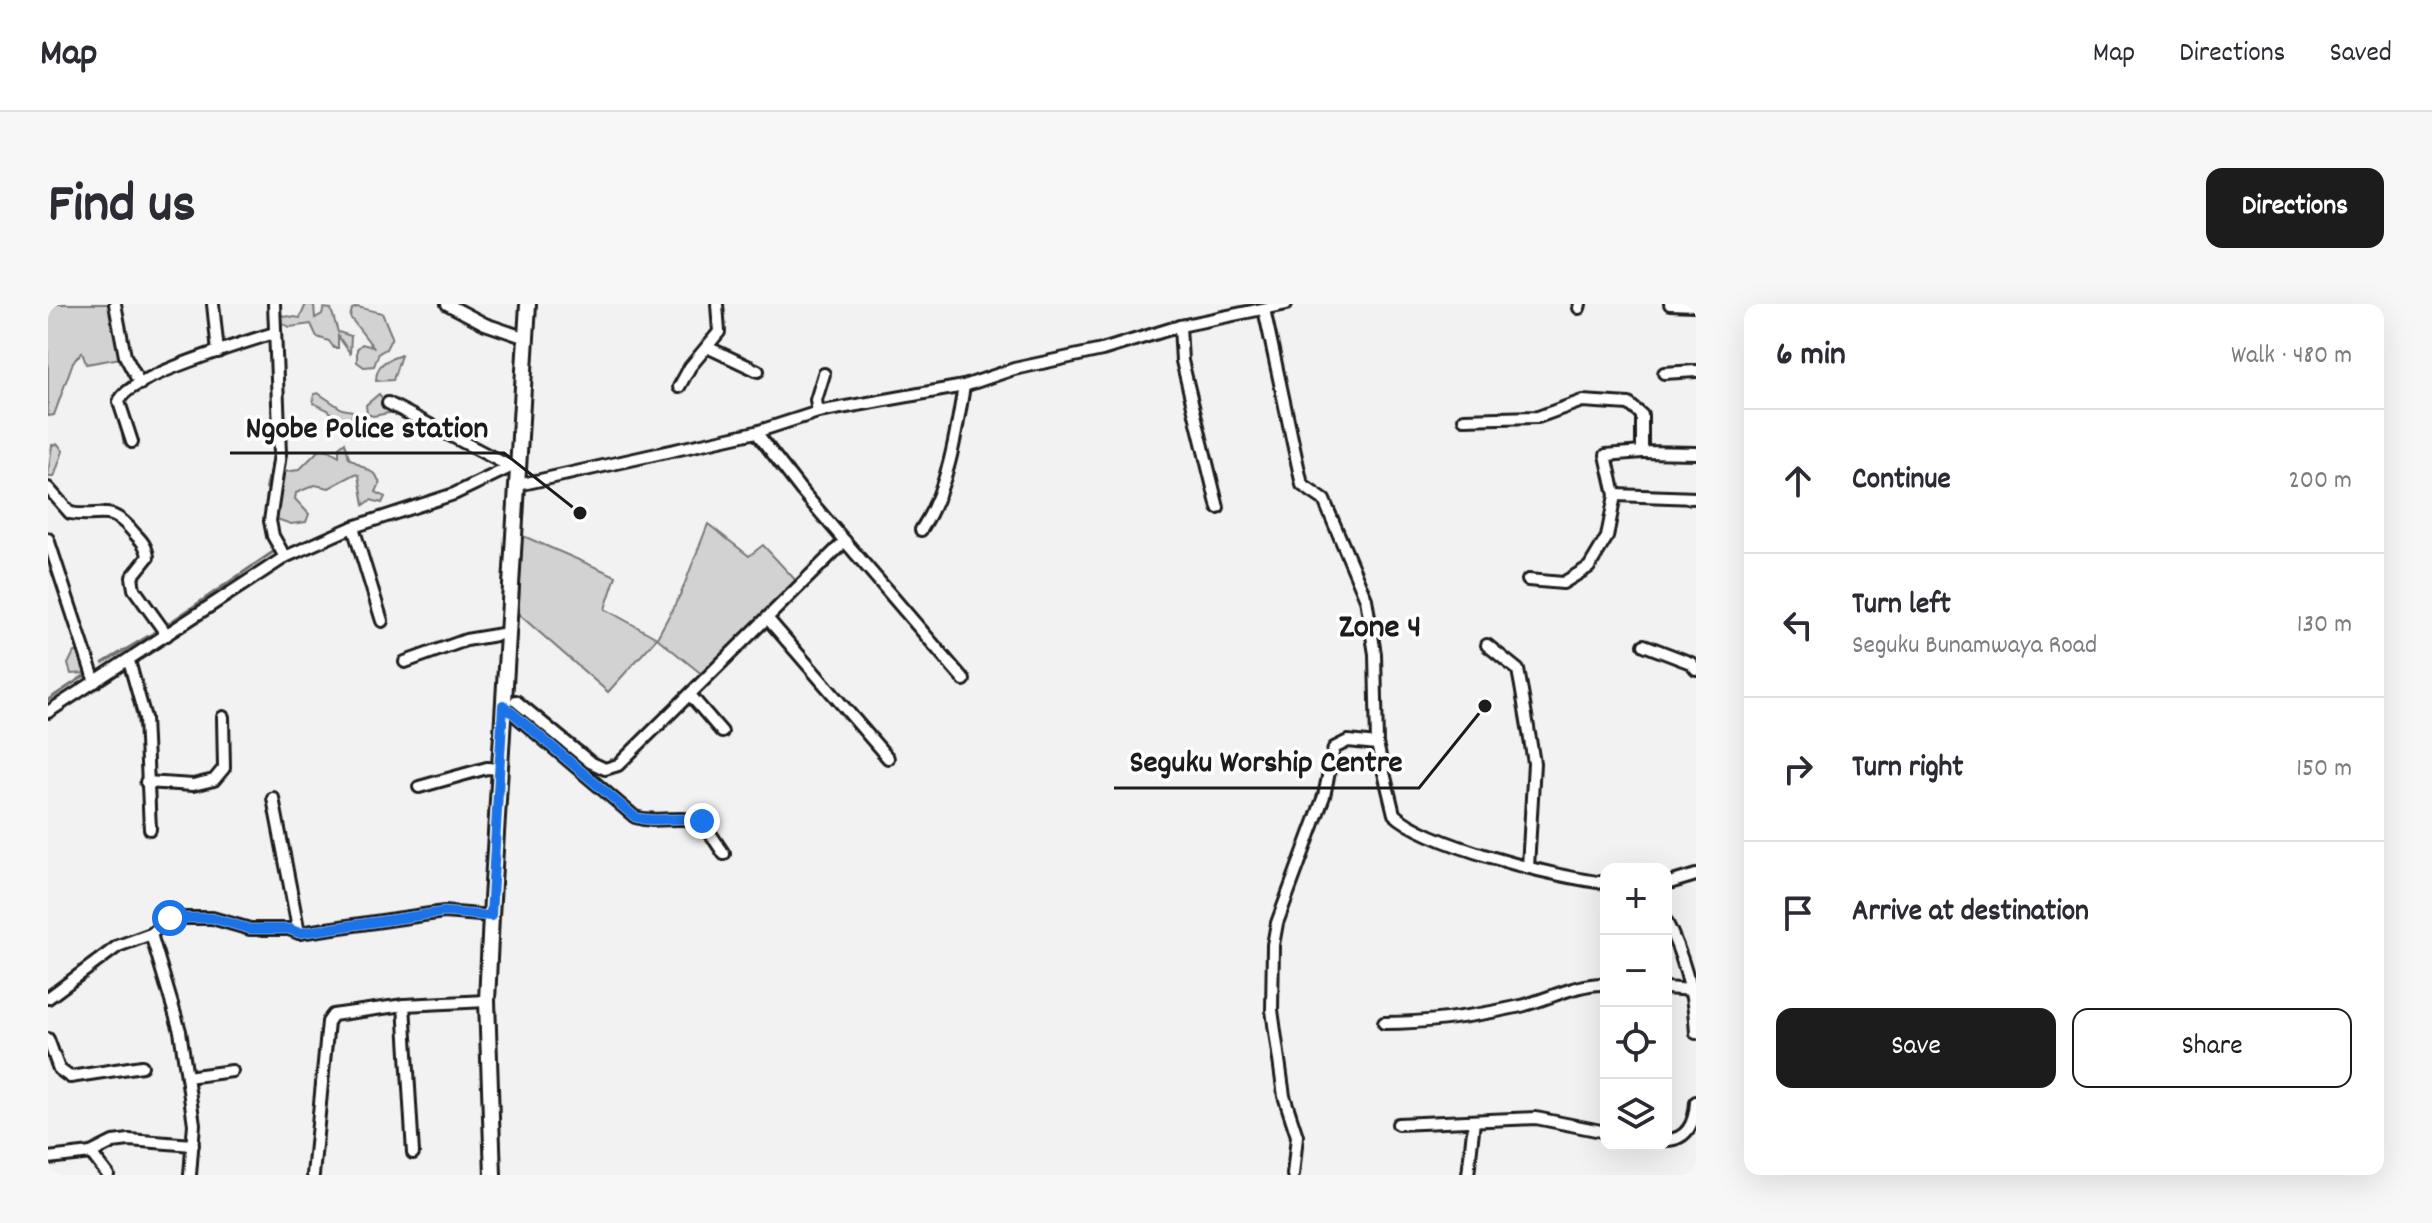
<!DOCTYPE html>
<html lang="en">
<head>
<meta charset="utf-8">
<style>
	body { margin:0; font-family:Dekko,sans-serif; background:#f7f7f7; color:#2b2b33 }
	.controls { position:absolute; right:24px; bottom:24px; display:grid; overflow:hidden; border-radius:16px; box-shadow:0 8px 32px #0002 }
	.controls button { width:72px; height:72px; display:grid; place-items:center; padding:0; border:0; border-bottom:2px solid #e1e1e2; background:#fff; color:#2b2b33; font:40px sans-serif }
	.stop { position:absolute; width:24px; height:24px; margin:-18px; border:6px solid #1a73e8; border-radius:50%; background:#fff }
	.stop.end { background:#1a73e8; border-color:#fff; box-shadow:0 2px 8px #0008 }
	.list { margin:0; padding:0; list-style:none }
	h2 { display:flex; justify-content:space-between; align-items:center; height:104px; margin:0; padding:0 32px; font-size:34px }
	h2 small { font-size:26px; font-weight:400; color:#7c7c81 }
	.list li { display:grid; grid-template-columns:52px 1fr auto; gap:24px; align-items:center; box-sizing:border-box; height:144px; padding:0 32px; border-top:2px solid #e1e1e2 }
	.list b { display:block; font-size:30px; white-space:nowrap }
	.list p { margin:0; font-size:26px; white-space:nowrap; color:#7c7c81 }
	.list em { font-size:26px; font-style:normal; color:#7c7c81 }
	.actions { display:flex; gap:16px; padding:24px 32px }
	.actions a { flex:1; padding:18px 0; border:2px solid #1c1c1c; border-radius:16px; text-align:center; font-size:28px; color:#1c1c1c }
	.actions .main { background:#1c1c1c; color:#fff }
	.icon { flex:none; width:44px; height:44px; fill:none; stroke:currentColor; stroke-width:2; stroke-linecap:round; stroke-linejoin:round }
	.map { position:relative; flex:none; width:1648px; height:871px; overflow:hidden; border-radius:16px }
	header { display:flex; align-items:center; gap:48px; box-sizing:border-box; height:112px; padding:0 40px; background:#fff; border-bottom:2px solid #e1e1e2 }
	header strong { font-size:38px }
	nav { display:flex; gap:44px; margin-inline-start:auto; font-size:28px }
	.intro { display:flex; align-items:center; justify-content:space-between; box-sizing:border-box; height:192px; padding:0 48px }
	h1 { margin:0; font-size:56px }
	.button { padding:20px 36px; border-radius:16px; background:#1c1c1c; color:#fff; font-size:28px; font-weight:700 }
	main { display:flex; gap:48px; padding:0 48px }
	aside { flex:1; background:#fff; border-radius:16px; box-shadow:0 8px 32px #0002 }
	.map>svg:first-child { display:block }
	.green { fill:#d2d2d2; stroke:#777; stroke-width:2 }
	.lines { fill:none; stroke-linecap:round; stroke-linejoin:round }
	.stream { stroke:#707070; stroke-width:3 }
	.minor-casing { stroke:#1c1c1c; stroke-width:16 }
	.secondary-casing { stroke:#1c1c1c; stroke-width:20 }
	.minor { stroke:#fff; stroke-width:10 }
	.secondary { stroke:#fff; stroke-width:14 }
	.route { stroke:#1a73e8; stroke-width:10 }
	.labels { text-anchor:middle; stroke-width:7; stroke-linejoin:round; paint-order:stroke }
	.quarter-label { font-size:34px; font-weight:bold; fill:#1c1c1c; stroke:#fff }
	.leader { fill:none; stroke:#1c1c1c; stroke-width:3 }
	.callout-dot { fill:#1c1c1c; stroke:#fff; stroke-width:3 }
	.callout-label { font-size:32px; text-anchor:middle; font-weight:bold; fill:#1c1c1c; stroke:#fff; stroke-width:7; stroke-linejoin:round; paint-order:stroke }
</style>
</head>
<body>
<header>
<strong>Map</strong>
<nav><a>Map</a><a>Directions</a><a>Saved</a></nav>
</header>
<div class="intro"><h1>Find us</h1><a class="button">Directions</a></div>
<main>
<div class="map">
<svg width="1648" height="871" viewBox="0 0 1648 871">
	<rect width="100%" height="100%" fill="#f2f2f2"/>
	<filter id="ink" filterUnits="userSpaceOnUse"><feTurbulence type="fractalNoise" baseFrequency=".0125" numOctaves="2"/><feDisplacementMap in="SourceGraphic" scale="16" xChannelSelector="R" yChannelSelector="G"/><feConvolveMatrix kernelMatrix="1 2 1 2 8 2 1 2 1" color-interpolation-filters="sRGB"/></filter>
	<g filter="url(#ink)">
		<g class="green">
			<path d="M0,0H61L73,54L38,60L34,48L25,58L6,111L0,112Z"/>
			<path d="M258,0L266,1L267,14L274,10L276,4L283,5L290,28L303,32L302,49L290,32V44H286L281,37L269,33L263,20L242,23L232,19L231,11L252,14Z"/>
			<path d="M309,3L334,9L344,33L338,45L331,49L326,62L316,63L309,58V45L314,40L325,43L302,13L304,5Z"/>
			<path d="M353,51L345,76L328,77C328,59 339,56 353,51Z"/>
			<path d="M270,89L294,105L305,107L302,121L297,122L280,106L265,99L266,90Z"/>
			<path d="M331,90L346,108L325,112L319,110L318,101Z"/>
			<path d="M297,138L301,154L328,171L332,179L328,188L337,193L334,199L323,196L316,201L311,171L307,170L281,184L267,181L248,189L247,195L261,210L258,218L243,220L220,212L219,204L226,192L218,184L221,170L251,166L270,147L281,146L291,152V143Z"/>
			<path d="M10,140L15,147L6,173H0L4,141Z"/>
			<path d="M660,220L701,252L715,241L751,280L656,372L609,334L560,388L467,307L473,231L568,272L557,305L609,334L633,289Z"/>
			<path d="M26,348H32L40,369L23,370L20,360Z"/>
		</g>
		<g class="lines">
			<g class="stream">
				<path d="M65,92L77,83"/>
				<path d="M81,93L92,87"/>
				<path d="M70,113L74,127"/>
				<path d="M75,131L76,139"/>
				<path d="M519,177L531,173"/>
				<path d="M470,308L476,188"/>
				<path d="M117,322L225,248"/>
				<path d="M55,359L109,327"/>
				<path d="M464,378L468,326"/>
				<path d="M83,381L92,431L96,500"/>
				<path d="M0,396L39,370"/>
				<path d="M507,435L589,507L604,511"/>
			</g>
			<g class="minor-casing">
				<g id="minor">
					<path d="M67,0L77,52L92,80"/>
					<path d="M165,0L170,48"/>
					<path d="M226,0L232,150L222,217L225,232L237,253"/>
					<path d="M399,0L437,20L478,34"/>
					<path d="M1622,0L1647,1"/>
					<path d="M1531,4L1532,0"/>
					<path d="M1216,5L1254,181L1276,196L1318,295L1327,350L1329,440L1346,510C1379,541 1510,574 1558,579"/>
					<path d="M1132,22L1134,57L1170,204"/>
					<path d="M659,43L710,67"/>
					<path d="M1616,69L1648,67"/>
					<path d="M631,83L642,63L671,28L669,0"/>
					<path d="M340,99L463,163"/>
					<path d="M770,108L768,96L776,70"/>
					<path d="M1416,115L1490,113L1534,97L1581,100L1594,111V148L1648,149"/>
					<path d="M708,128L753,186L916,376"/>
					<path d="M84,138L71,98C77,73 199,38 226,29"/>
					<path d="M470,181L708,128L770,108L916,82L966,65L1054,46L1132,22L1238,0"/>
					<path d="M0,184L22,209C54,215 61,198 87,230C94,237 99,243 100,253L84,273L86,285L119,331"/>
					<path d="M1567,191L1648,194"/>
					<path d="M305,223L334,317"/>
					<path d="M873,226C900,185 908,131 916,82"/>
					<path d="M0,235L47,378"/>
					<path d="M1480,276L1515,279L1541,263L1559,233L1567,191L1558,151L1594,148"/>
					<path d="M720,315L840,454"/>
					<path d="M1439,341L1470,366L1473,382L1486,459L1480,563"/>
					<path d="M1596,341L1643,359L1648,365"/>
					<path d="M81,357L97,414L102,525"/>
					<path d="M357,358L418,336L460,329"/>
					<path d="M643,392L674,428"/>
					<path d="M468,397L542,458L557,465L570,461L797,237"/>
					<path d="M455,401L587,513C608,520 631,511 654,517L676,550"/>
					<path d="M0,408L237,253L305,223L406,190L471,159"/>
					<path d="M98,478L145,481L166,476L176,464L175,413"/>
					<path d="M371,483L439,464L451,465"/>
					<path d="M225,494L251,629"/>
					<path d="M1618,580L1648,571"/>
					<path d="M1618,617C1636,653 1646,689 1648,729"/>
					<path d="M103,630L132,727L139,773L184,767"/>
					<path d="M1618,684L1644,686"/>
					<path d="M0,694L70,642L103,630L122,614H164L202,625H241L251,629L396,608L443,612"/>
					<path d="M356,701L365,849"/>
					<path d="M1336,719C1382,719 1428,712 1473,702C1502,695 1528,679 1558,680"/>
					<path d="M0,735L11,765L22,773L94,762"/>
					<path d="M139,773L146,820L142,871"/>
					<path d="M1350,820L1488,814L1558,828"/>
					<path d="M1618,836C1640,836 1647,817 1648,798"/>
					<path d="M43,849L60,871"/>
					<path d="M0,854L43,849L65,838L81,836L145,841"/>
					<path d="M265,871L280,718L285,711L356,701L439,697"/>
					<path d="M1245,871L1249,832L1236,792L1224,706L1225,641L1229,619L1276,492L1286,444L1300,437L1329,440"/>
					<path d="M1420,871L1426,817"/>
				</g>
			</g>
			<g class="secondary-casing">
				<path id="secondary" d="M445,871L439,697L443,612L480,0"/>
			</g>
			<use href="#minor" class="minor"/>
			<use href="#secondary" class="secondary"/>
		</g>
	</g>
	<g class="lines" filter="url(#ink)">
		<path class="route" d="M122,614H164L202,625H241L251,629L396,608L443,612L455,401L587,513C608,520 631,511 654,517"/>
	</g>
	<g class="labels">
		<g class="quarter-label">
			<text x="1332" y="332">Zone 4</text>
		</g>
	</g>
	<path class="leader" d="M532 209L456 149H182M1437 402L1371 484H1066"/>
	<g class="callout-dot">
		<circle cx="532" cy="209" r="8"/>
		<circle cx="1437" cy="402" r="8"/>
	</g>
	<g class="callout-label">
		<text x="319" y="133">Ngobe Police station</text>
		<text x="1218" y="467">Seguku Worship Centre</text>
	</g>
</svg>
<div class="controls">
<button>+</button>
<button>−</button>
<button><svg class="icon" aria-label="locate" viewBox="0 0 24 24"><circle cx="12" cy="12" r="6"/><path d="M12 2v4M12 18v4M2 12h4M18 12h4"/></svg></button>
<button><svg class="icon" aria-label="layers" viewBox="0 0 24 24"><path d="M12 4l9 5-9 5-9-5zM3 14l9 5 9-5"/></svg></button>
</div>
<div class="stop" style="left:122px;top:614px"></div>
<div class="stop end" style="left:654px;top:517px"></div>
</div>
<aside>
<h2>6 min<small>Walk · 480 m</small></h2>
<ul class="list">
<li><svg class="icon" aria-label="ahead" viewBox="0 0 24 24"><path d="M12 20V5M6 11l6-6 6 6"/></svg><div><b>Continue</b></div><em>200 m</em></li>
<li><svg class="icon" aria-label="left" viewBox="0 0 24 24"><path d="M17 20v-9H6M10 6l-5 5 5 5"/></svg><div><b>Turn left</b><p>Seguku Bunamwaya Road</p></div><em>130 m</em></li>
<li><svg class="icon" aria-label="right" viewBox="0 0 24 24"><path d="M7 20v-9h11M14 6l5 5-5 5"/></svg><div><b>Turn right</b></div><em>150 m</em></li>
<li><svg class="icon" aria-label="arrive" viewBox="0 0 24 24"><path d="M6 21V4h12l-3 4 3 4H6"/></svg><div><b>Arrive at destination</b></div></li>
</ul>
<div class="actions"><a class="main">Save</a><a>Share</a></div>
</aside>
</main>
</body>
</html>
